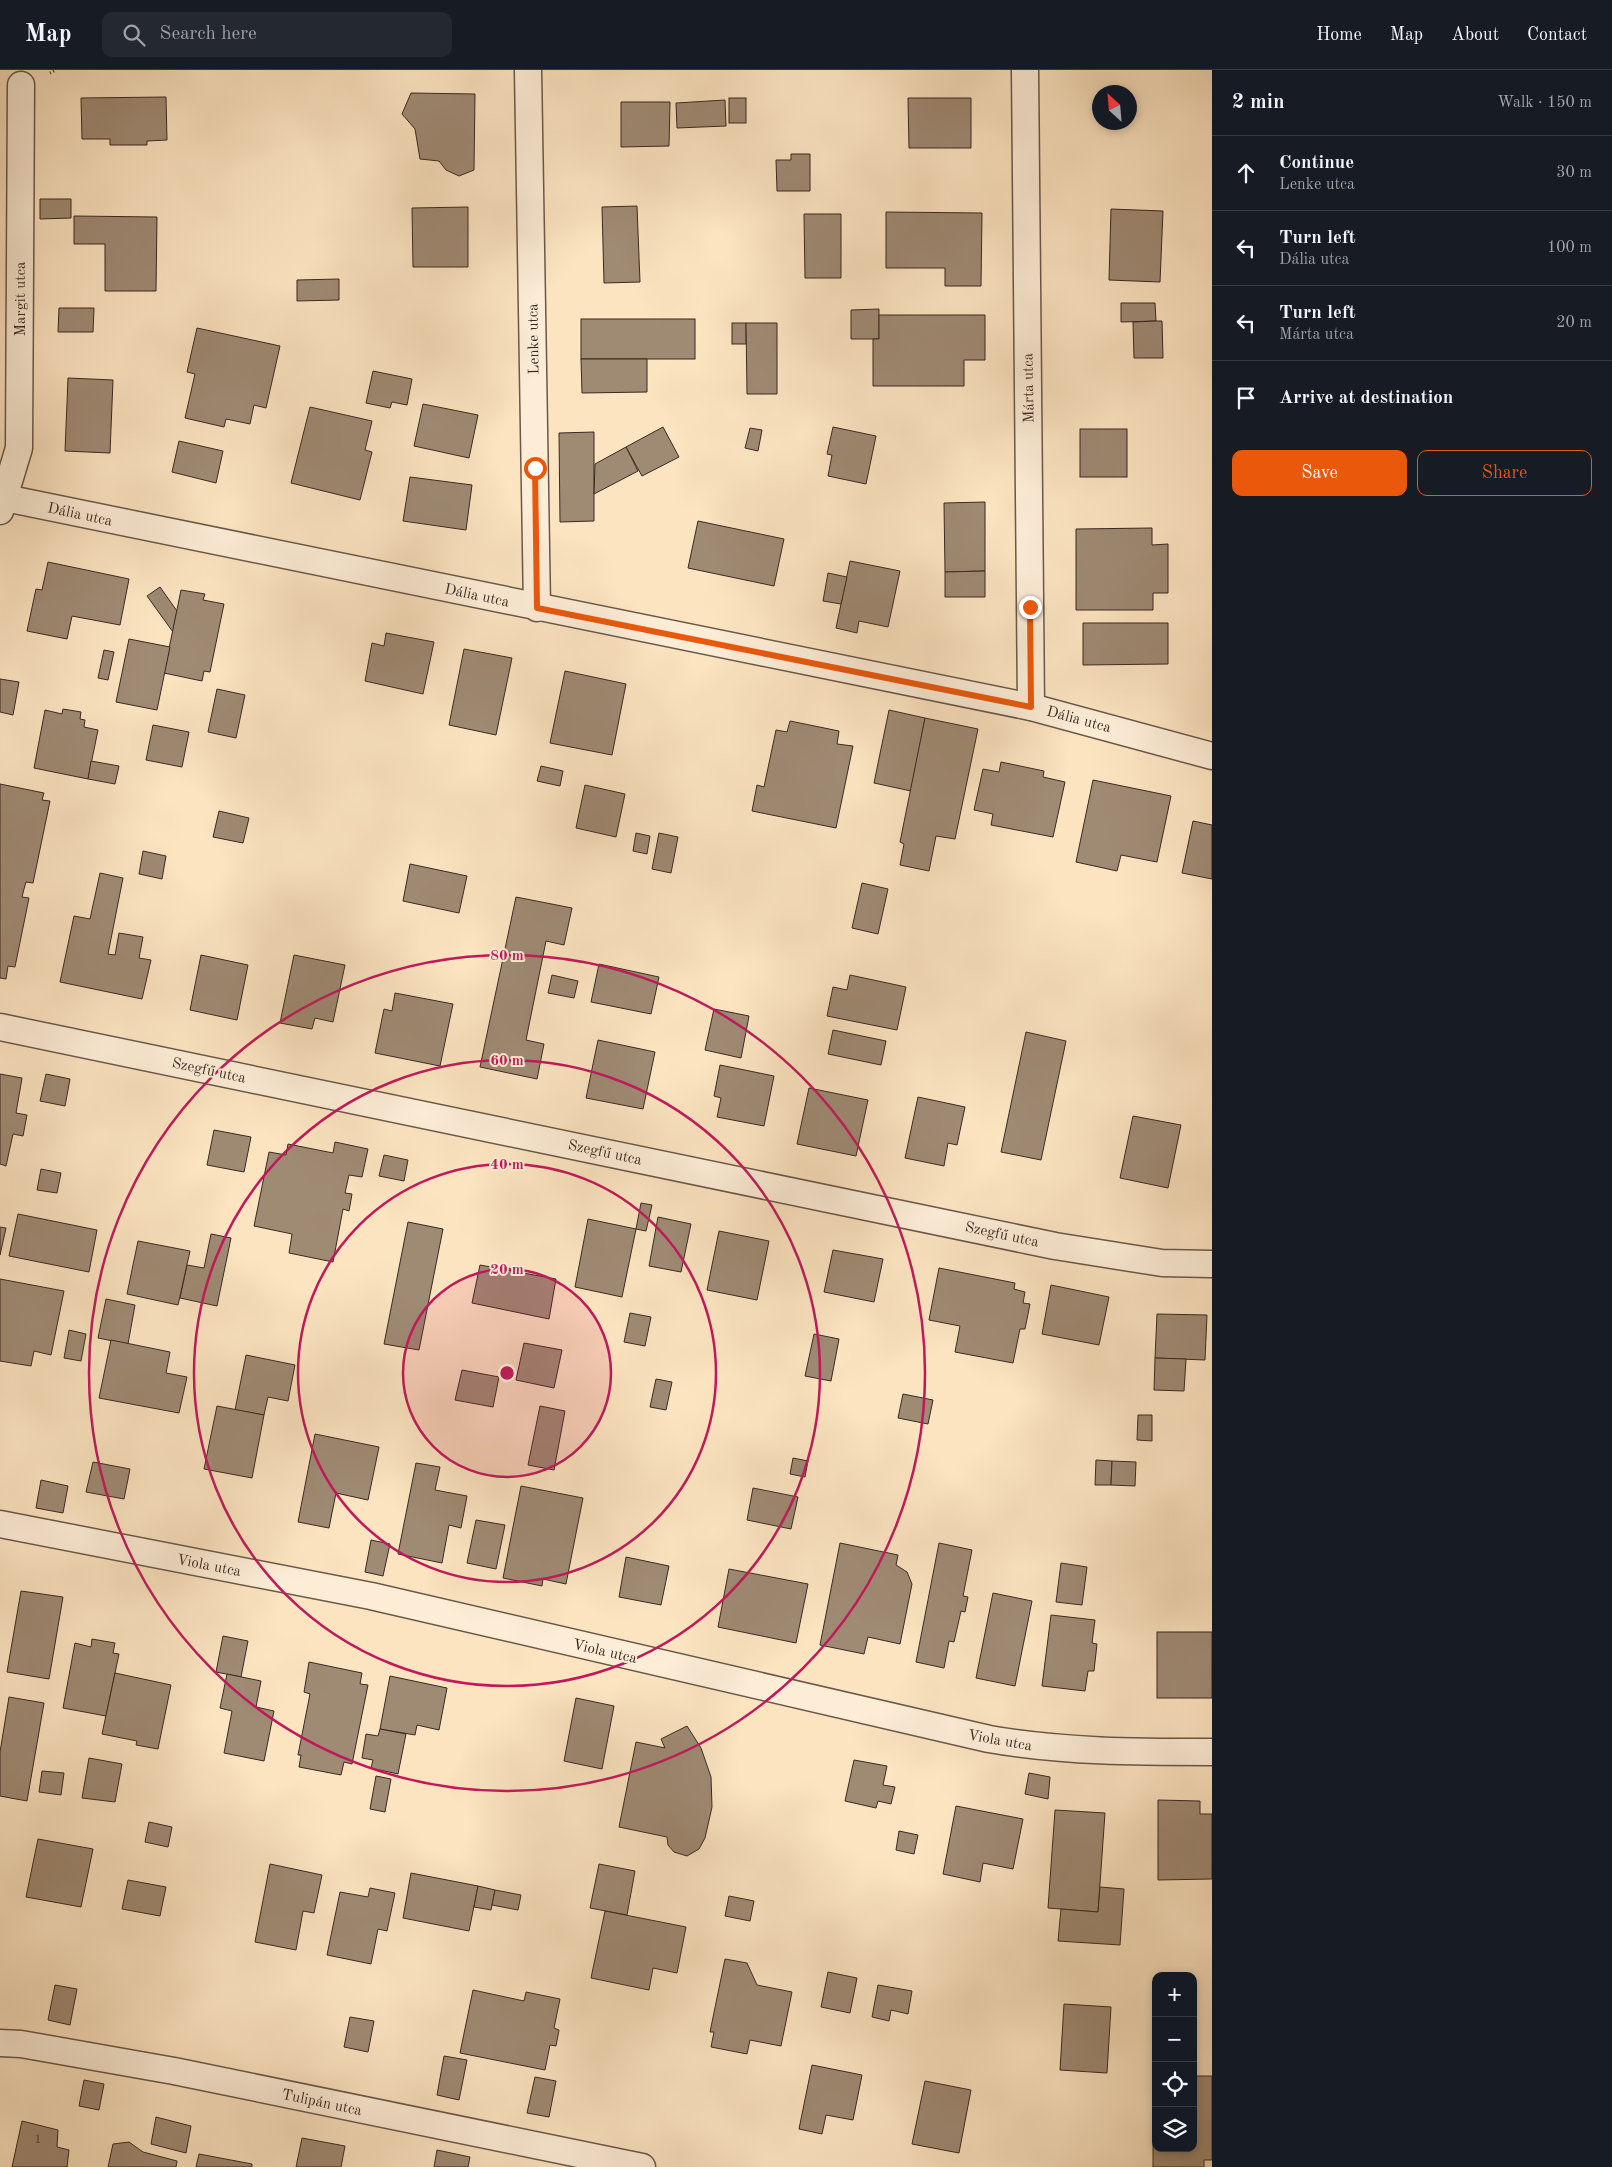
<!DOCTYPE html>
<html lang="en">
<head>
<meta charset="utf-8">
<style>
	body { margin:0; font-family:"Old Standard TT",serif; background:#242831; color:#f1f3f6 }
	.controls { position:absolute; right:15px; bottom:15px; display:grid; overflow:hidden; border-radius:10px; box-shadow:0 2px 8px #0003 }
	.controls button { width:45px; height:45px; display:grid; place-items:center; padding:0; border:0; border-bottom:1px solid #363941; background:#171b24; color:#f1f3f6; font:25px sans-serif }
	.compass { position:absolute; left:1092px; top:15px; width:45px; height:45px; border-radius:50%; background:#171b24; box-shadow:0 2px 8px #0003; rotate:334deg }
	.stop { position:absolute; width:15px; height:15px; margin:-11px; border:4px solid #ea580c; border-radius:50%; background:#fff }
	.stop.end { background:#ea580c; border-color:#fff; box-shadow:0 1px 5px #0008 }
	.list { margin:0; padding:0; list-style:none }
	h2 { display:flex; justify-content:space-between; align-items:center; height:65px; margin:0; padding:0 20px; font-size:21px }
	h2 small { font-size:16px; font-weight:400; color:#9ea1a6 }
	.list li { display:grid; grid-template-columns:32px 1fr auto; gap:15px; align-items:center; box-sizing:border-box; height:75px; padding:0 20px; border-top:1px solid #363941 }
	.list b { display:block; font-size:19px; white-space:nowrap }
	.list p { margin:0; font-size:16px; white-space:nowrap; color:#9ea1a6 }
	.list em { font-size:16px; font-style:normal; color:#9ea1a6 }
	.actions { display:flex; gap:10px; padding:15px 20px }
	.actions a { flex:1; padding:11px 0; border:1px solid #ea580c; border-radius:10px; text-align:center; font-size:18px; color:#ea580c }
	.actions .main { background:#ea580c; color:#fff }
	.icon { flex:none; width:28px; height:28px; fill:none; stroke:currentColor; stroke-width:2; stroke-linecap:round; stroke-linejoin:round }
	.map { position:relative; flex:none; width:1212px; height:2097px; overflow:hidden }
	header { display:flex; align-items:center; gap:30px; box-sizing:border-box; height:70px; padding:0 25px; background:#171b24; border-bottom:1px solid #363941 }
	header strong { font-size:24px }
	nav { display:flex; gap:28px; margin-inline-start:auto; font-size:18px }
	.search { width:350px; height:45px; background:#242831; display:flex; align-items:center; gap:12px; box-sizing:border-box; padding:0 18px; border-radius:10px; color:#9ea1a6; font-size:19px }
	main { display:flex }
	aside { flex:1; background:#171b24 }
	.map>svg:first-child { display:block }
	.building { fill:#9f8a74; stroke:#3a2921 }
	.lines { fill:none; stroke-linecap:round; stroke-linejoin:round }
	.minor-casing { stroke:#6a5849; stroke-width:29 }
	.path { stroke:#3a2921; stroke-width:3; stroke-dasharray:1 2.5; stroke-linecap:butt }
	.minor { stroke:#fdedd7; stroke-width:26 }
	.route { stroke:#ea580c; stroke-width:6 }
	.ring { fill:none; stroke:#c2185b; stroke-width:2.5 }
	.labels { text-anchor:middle; stroke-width:4; stroke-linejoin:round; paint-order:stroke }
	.number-label { font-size:12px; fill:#534136 }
	.street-label { font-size:15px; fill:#3a2921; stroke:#fdedd7 }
	.centre { fill:#c2185b; stroke:#fdedd7; stroke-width:2.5 }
	.ring-label { font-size:15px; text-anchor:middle; font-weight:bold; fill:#c2185b; stroke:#fdedd7; stroke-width:4; stroke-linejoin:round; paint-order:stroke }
</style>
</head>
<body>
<header>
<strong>Map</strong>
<div class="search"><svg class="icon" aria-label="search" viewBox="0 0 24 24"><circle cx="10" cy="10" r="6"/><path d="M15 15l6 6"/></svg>Search here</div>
<nav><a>Home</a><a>Map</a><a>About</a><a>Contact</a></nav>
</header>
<main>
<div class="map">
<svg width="1212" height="2097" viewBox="0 0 1212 2097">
	<rect width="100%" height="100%" fill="#fce4c1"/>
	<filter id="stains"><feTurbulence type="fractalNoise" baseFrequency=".004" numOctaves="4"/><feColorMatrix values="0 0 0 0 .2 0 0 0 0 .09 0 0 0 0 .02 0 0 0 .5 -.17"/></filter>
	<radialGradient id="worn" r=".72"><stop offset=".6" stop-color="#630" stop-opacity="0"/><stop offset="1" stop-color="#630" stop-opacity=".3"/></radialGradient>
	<g class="building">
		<path d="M411,23L475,24L474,100L459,106L446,100L439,91L420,89L415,59L402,44Z"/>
		<path d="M166,27L167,70L147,71V75H110V69H82L81,28Z"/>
		<rect x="729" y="28" width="17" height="25"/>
		<path d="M908,28H971V78H909Z"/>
		<path d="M725,30L726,56L677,58L676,33Z"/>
		<path d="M621,32H670L669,76L621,77Z"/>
		<path d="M791,84H810V121H777L776,90H791Z"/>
		<path d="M40,129H71V148L40,149Z"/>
		<path d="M637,136L640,212L604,213L602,137Z"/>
		<path d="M468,137V197H413L412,138Z"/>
		<path d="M1111,139L1163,141L1160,212L1109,210Z"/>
		<path d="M886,142L982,143L981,216H945V198H886Z"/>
		<path d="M804,144H841V208H805Z"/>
		<path d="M74,146L157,147L156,221H105V174H74Z"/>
		<path d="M339,209V230L297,231V210Z"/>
		<path d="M1121,233H1155L1156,251L1121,252Z"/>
		<path d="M59,238H94L93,262H58Z"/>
		<path d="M879,239V269H851V240Z"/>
		<path d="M879,245H985V290H964V316H873V269H879Z"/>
		<rect x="581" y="249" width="114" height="40"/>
		<path d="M1156,251H1162L1163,288H1134L1133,252Z"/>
		<rect x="732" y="253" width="14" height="21"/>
		<path d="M746,253H777V324H747Z"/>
		<path d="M197,258L280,276L266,338L254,335L250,354L226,349L224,357L185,348L195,304L187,302Z"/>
		<path d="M581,289H647V322L582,323Z"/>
		<path d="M373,301L412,309L407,335L392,332L390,338L366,333Z"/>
		<path d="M68,308L113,310L110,383L65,381Z"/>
		<path d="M423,334L478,345L469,388L414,376Z"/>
		<path d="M310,337L372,351L365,380L372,382L360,430L291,413Z"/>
		<path d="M663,357L679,387L642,406L626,377Z"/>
		<path d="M833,357L876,366L866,414L828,406L832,385L827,384Z"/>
		<path d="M750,358L762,360L758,381L745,378Z"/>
		<rect x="1080" y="359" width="47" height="48"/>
		<path d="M594,362V451L560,452L559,363Z"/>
		<path d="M179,371L223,381L216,413L172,402Z"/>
		<path d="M626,377L638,401L594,424L595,394Z"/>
		<path d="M410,407L472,415L466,460L403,451Z"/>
		<path d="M985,432V501L945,502L944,433Z"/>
		<path d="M698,451L784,469L774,516L688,498Z"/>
		<path d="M1152,458V475L1168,474V523H1153V540H1076V459Z"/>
		<path d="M850,491L900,501L888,557L859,551L857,563L836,558Z"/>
		<path d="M48,492L129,509L120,555L72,546L67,569L27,561L36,519L42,520Z"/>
		<path d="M985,501V527H945V502Z"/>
		<path d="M828,503L847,507L841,534L823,531Z"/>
		<path d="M160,517L177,541L173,562L147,526Z"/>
		<path d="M181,520L205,524L203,530L224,534L210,602L204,601L202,611L164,603Z"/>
		<path d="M1083,553H1168V594L1083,595Z"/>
		<path d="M386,563L434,572L423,624L365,611L372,573L384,576Z"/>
		<path d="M129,569L170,577L157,640L116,632Z"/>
		<path d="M464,579L512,588L496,665L449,655Z"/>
		<path d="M104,580L114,582L108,610L98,608Z"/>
		<path d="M565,601L626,614L612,685L550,673Z"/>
		<path d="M0,609L19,612L13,645L0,642Z"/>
		<path d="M217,619L245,625L236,668L208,662Z"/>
		<path d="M63,639L81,642L80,649L85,650L84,657L98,660L88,709L34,698L45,640L62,644Z"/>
		<path d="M889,640L925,648L911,721L874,713Z"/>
		<path d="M925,648L978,659L955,769L936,766L929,801L900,795L904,774L900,772Z"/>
		<path d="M790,651L839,661L837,674L853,676L836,758L752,741L757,715L764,717L776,660L787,662Z"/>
		<path d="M153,655L189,662L182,697L146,690Z"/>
		<path d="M91,691L119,696L115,714L88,709Z"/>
		<path d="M1001,692L1044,701L1043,707L1065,712L1053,767L991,755L993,744L974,740L983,699L999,702Z"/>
		<path d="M541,696L563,701L560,716L537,711Z"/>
		<path d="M1093,710L1171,726L1157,792L1121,785L1117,801L1076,792Z"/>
		<path d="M0,714L44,723L42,730L50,731L33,813L26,812L24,819L22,827L29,828L15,897L8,896L6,909L0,908Z"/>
		<path d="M585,715L625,724L616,767L576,758Z"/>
		<path d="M219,741L249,748L243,773L213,767Z"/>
		<path d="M1193,751L1212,755V809L1182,803Z"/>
		<path d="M636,763L650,766L647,784L633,781Z"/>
		<path d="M659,763L678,767L671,803L652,799Z"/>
		<path d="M143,781L166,786L162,809L139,804Z"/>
		<path d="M410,794L467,806L459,843L403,831Z"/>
		<path d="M100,803L123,808L108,884L115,885L119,863L143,867L139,888L151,890L142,929L60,912L74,846L90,849Z"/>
		<path d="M862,813L888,819L878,864L852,858Z"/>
		<path d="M516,827L572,838L564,875L546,871L526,970L544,974L537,1009L480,997Z"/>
		<path d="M201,885L248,895L237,950L190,940Z"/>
		<path d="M294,885L345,895L333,952L315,948L312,959L280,953Z"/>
		<path d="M599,894L659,907L651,944L591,932Z"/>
		<path d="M552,905L578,911L574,928L548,923Z"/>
		<path d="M850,905L906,917L897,960L827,946L833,917L847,920Z"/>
		<path d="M395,923L453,934L440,996L375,983L384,939L392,941Z"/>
		<path d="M714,939L749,946L741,988L705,980Z"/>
		<path d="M833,960L886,971L881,995L828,984Z"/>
		<path d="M1026,962L1066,971L1041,1090L1001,1082Z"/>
		<path d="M598,970L655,982L643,1039L586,1028Z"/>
		<path d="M720,995L774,1006L764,1056L717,1047L721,1028L714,1026Z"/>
		<path d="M0,1004L22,1008L16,1043L27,1045L23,1066L13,1064L6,1096L0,1094Z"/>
		<path d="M46,1004L70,1009L65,1036L40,1031Z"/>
		<path d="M809,1018L868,1030L856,1086L797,1074Z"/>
		<path d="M918,1027L965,1037L957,1075L948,1073L944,1096L905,1088Z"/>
		<path d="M1133,1046L1181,1055L1168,1118L1120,1108Z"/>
		<path d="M214,1060L251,1067L244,1102L207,1095Z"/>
		<path d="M335,1072L368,1079L362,1107L349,1105L345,1123L352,1124L349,1141L343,1139L333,1192L289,1183L292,1164L254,1156L269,1082L286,1085L288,1074L333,1083Z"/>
		<path d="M384,1085L408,1090L404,1111L379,1106Z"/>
		<path d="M41,1099L61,1103L57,1123L37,1120Z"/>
		<path d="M641,1133L652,1135L646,1161L636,1159Z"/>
		<path d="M18,1144L97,1160L89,1202L9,1186Z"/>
		<path d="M658,1147L691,1154L681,1202L649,1196Z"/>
		<path d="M588,1149L636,1159L622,1227L575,1217Z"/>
		<path d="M408,1152L443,1159L419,1280L384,1274Z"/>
		<path d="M0,1157L6,1158L0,1185Z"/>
		<path d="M719,1161L769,1171L757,1230L707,1220Z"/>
		<path d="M211,1164L231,1168L217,1236L180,1228L187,1195L204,1198Z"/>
		<path d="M138,1171L190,1181L178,1235L127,1224Z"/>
		<path d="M833,1180L883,1189L874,1232L824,1222Z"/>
		<path d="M480,1195L556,1209L549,1249L472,1233Z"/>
		<path d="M939,1198L1015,1213L1014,1219L1025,1222L1023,1233L1030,1234L1025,1259H1020L1013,1293L955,1282L960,1256L929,1250Z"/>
		<path d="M0,1209L64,1221L51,1285L34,1281L31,1296L0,1291Z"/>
		<path d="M1051,1215L1109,1227L1099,1275L1042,1264Z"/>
		<path d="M106,1229L135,1235L128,1274L98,1268Z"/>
		<path d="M630,1243L651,1247L645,1276L624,1272Z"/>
		<path d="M1157,1244L1207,1245L1205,1290L1155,1288Z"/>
		<path d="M69,1260L86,1264L81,1291L64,1288Z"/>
		<path d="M814,1264L839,1269L831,1311L805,1306Z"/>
		<path d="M111,1270L170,1282L166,1303L187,1307L179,1343L99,1328Z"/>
		<path d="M524,1273L562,1280L554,1318L516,1310Z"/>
		<path d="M246,1285L295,1295L288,1331L268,1327L264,1345L235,1340Z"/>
		<path d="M1155,1288L1186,1289L1184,1321L1154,1320Z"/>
		<path d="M462,1300L499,1307L493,1337L455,1330Z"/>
		<path d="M656,1309L672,1312L666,1340L650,1337Z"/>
		<path d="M903,1324L933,1330L928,1354L898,1348Z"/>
		<path d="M217,1336L264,1345L252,1408L204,1399Z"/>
		<path d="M540,1336L565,1341L554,1400L528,1395Z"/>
		<path d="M1138,1345H1152V1371L1137,1370Z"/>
		<path d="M315,1364L379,1377L368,1430L336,1423L329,1458L298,1452Z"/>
		<path d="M793,1388L808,1391L805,1407L790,1404Z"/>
		<path d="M1096,1390L1112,1391L1111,1415H1095Z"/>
		<path d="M1112,1391L1136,1392L1135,1416L1111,1415Z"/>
		<path d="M93,1392L130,1399L124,1429L86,1422Z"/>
		<path d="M416,1393L440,1397L435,1420L467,1426L461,1458L449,1455L442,1493L398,1484Z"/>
		<path d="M41,1410L68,1416L63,1443L36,1438Z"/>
		<path d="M521,1416L583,1428L566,1514L543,1509L542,1516L503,1508Z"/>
		<path d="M753,1418L798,1427L791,1459L747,1450Z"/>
		<path d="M476,1450L505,1455L496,1499L467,1493Z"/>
		<path d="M371,1470L390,1474L383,1506L365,1502Z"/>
		<path d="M840,1473L898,1485L896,1495L907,1502L912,1514L900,1574L868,1567L864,1584L820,1575Z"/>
		<path d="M939,1473L972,1480L963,1526L968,1527L965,1542L961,1541L954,1572L949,1571L944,1598L916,1592Z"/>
		<path d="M626,1487L669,1496L661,1535L619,1527Z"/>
		<path d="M1061,1493L1087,1497L1082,1535L1056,1532Z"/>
		<path d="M729,1499L808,1514L796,1573L718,1557Z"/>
		<path d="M21,1521L63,1527L49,1609L7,1602Z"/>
		<path d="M993,1523L1032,1531L1015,1616L976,1608Z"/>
		<path d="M1051,1545L1095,1550L1092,1573L1097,1574L1094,1601H1088L1085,1621L1042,1616Z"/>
		<rect x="1157" y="1562" width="55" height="66"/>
		<path d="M223,1566L248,1571L241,1607L216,1602Z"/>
		<path d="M92,1569L115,1573L113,1583L119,1584L106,1646L63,1638L75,1573L91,1577Z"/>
		<path d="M309,1592L362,1603L360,1614L368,1615L352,1694L344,1692L341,1705L299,1697L301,1685H298L310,1624L304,1622Z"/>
		<path d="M115,1603L171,1615L158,1679L136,1675L137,1671L102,1664Z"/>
		<path d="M227,1604L261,1611L256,1637L274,1641L264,1691L224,1683L232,1641L220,1638Z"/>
		<path d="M390,1606L447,1618L439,1660L417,1655L415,1665L380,1659Z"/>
		<path d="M9,1627L44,1633L27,1731L0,1726V1682Z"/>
		<path d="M576,1628L614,1636L602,1699L564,1691Z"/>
		<path d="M687,1656L701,1678L711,1707L712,1737L705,1768L699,1779L687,1786L674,1782L668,1775L667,1767L619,1757L636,1672L665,1678L661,1669Z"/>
		<path d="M380,1659L406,1664L398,1704L371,1698L373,1690L362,1688L366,1664L378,1666Z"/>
		<path d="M89,1688L122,1694L115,1732L82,1728Z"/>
		<path d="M854,1690L887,1696L883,1715L895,1717L891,1734L878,1731L876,1738L845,1731Z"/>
		<path d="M42,1701L64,1703L61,1725L39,1722Z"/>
		<path d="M1029,1703L1050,1707L1048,1729L1025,1724Z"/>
		<path d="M376,1706L391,1709L385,1742L370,1739Z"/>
		<path d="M1158,1730L1200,1731V1744H1212V1809L1158,1810Z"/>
		<path d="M956,1736L1023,1749L1013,1799L983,1793L980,1812L943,1804Z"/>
		<path d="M1055,1740L1105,1743L1098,1842L1048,1838Z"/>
		<path d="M149,1752L172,1757L168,1777L145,1772Z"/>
		<path d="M899,1761L918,1765L914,1784L896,1780Z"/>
		<path d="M38,1769L93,1779L81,1837L26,1827Z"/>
		<path d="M270,1794L322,1805L314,1843L303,1841L296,1880L255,1872Z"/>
		<path d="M599,1794L635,1801L627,1845L590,1838Z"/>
		<path d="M411,1803L478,1816L469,1861L403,1848Z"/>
		<path d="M128,1810L166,1817L160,1846L122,1839Z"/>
		<path d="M478,1816L495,1820L491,1840L474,1837Z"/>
		<path d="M1100,1817L1124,1819L1120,1875L1058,1871L1061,1839L1098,1842Z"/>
		<path d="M370,1818L395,1823L387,1861L378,1859L371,1894L327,1885L340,1822L368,1827Z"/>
		<path d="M495,1820L521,1825L518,1840L492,1835Z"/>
		<path d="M729,1826L754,1831L750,1851L725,1846Z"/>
		<path d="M605,1841L686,1857L677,1903L653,1898L649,1920L591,1908Z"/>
		<path d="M725,1889L747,1893L757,1915L792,1922L781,1976L750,1970L747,1984L711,1977L714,1962H710Z"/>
		<path d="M828,1902L857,1908L850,1943L821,1937Z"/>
		<path d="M55,1915L77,1919L70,1955L48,1950Z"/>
		<path d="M878,1915L912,1921L908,1944L891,1940L889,1951L872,1947Z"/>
		<path d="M473,1920L524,1931L526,1922L560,1929L554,1958L559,1960L556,1976L550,1975L545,2000L460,1983Z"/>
		<path d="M1064,1934L1111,1937L1107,2003L1060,2000Z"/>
		<path d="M350,1947L374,1951L368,1982L344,1977Z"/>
		<path d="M444,1986L467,1990L459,2030L437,2025Z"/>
		<path d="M812,1995L862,2005L853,2050L826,2045L822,2064L799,2059Z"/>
		<path d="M1153,2006H1156V2078H1193V2006H1212V2090H1204V2097H1153Z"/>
		<path d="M535,2007L556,2011L549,2047L527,2043Z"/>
		<path d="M84,2010L104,2014L99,2040L79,2036Z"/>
		<path d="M925,2011L971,2020L959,2083L912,2074Z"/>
		<path d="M156,2047L191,2056L186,2083L151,2074Z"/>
		<path d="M22,2051L58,2060L57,2077L69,2080L67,2097H12Z"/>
		<path d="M302,2068L345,2076L341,2097H296Z"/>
		<path d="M129,2072L143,2082L177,2091L176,2097H108L113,2074Z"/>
		<path d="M437,2080L470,2087L468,2097H434Z"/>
		<path d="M199,2084L252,2094V2097H196Z"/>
	</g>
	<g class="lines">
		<g class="minor-casing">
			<g id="minor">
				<path d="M528,0L537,538"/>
				<path d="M1025,0L1031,637"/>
				<path d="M0,427L1031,637L1212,686"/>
				<path d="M0,441L19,378L21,15"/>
				<path d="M0,957L1055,1176L1162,1193L1212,1194"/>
				<path d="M0,1454L371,1526L989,1669C1063,1682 1137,1682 1212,1682"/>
				<path d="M0,1973L21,1974L174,2001L642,2097"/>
			</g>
		</g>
		<path class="path" d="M50,3L56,0"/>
		<use href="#minor" class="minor"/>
	</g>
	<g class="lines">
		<path class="route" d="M535,398L537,538L1031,637L1030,537"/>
	</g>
	<circle cx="507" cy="1303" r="104" fill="#c2185b" fill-opacity=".12"/>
	<g class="ring">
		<circle cx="507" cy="1303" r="104"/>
		<circle cx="507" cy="1303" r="209"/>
		<circle cx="507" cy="1303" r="313"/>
		<circle cx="507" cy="1303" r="418"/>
	</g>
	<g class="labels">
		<g class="number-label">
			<text x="38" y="2073">1</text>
		</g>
		<g class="street-label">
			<text transform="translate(20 229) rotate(-90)" y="5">Margit utca</text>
			<text transform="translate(533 269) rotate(-91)" y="5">Lenke utca</text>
			<text transform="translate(1028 318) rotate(-91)" y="5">Márta utca</text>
			<text transform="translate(80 444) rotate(12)" y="5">Dália utca</text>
			<text transform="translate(477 525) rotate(12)" y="5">Dália utca</text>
			<text transform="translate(1079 649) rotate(15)" y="5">Dália utca</text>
			<text transform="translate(209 1000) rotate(12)" y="5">Szegfű utca</text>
			<text transform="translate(605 1082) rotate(12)" y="5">Szegfű utca</text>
			<text transform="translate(1002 1164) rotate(12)" y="5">Szegfű utca</text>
			<text transform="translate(209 1495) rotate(11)" y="5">Viola utca</text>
			<text transform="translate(605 1581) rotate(13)" y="5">Viola utca</text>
			<text transform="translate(1000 1670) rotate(10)" y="5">Viola utca</text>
			<text transform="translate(322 2032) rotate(12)" y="5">Tulipán utca</text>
		</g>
	</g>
	<circle cx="507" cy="1303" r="8" class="centre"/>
	<g class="ring-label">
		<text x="507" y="890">80 m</text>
		<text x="507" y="995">60 m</text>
		<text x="507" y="1099">40 m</text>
		<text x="507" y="1204">20 m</text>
	</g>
	<rect width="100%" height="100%" filter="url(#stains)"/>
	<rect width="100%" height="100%" fill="url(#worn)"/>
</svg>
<div class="controls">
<button>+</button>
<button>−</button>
<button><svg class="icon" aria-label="locate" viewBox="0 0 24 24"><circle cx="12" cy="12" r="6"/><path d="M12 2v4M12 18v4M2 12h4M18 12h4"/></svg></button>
<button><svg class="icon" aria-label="layers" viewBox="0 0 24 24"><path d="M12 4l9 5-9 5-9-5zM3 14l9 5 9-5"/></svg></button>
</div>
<svg class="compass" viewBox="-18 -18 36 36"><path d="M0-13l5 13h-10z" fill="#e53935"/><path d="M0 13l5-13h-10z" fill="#9ea1a6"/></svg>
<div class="stop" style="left:535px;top:398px"></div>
<div class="stop end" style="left:1030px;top:537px"></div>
</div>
<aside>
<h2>2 min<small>Walk · 150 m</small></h2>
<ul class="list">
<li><svg class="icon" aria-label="ahead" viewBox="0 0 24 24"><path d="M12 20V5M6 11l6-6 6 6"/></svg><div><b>Continue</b><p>Lenke utca</p></div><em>30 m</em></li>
<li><svg class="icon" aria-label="left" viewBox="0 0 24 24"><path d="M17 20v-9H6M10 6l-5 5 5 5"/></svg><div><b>Turn left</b><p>Dália utca</p></div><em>100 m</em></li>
<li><svg class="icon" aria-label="left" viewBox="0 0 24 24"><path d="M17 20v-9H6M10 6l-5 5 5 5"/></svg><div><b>Turn left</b><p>Márta utca</p></div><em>20 m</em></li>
<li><svg class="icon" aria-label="arrive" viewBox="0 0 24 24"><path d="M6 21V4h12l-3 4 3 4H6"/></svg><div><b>Arrive at destination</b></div></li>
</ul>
<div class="actions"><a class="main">Save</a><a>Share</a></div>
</aside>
</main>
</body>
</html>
